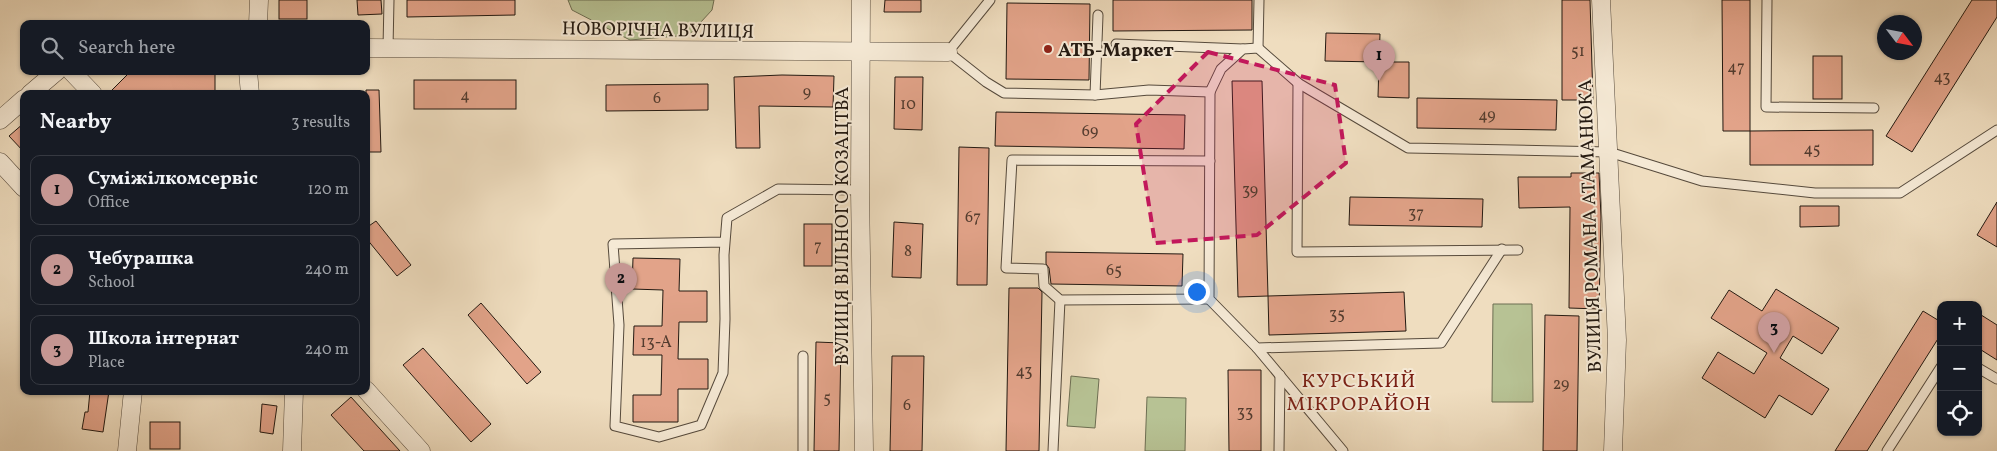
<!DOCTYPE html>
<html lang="en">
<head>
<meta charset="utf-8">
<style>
	body { margin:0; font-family:Vollkorn,serif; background:#20242c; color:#f1f3f6 }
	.controls { position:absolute; right:15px; bottom:15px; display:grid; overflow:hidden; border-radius:10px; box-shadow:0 1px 4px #0004 }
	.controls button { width:45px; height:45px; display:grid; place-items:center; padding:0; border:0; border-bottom:1px solid #363941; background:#171b24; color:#f1f3f6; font:25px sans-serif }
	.compass { position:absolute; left:1877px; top:15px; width:45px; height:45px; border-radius:50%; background:#171b24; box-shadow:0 1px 4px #0004; rotate:122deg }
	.you { position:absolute; left:1196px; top:291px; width:18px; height:18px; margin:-12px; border:4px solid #fff; border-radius:50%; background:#1a73e8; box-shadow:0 0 0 8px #1a73e833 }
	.badge { display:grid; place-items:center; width:32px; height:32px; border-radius:50%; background:#c59692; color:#111; font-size:16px; font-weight:700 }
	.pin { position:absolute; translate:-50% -41px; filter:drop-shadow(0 1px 2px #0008) }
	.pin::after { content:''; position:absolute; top:26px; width:18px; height:15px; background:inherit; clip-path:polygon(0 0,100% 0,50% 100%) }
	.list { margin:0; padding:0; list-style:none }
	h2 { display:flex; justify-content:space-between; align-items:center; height:65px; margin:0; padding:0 20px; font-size:21px }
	h2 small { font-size:16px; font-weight:400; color:#9ea1a6 }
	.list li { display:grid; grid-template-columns:32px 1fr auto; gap:15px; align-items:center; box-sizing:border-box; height:70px; margin:0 10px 10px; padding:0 10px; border:1px solid #363941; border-radius:10px }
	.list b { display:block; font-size:19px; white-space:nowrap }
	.list p { margin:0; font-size:16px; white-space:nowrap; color:#9ea1a6 }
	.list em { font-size:16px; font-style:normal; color:#9ea1a6 }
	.icon { flex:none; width:28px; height:28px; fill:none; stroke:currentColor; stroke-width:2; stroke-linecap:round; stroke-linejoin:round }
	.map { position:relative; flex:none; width:1997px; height:451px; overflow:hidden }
	.search { position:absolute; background:#171b24; box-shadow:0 1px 4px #0004; left:20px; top:20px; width:350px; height:55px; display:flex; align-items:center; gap:12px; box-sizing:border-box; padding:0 18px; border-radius:10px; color:#9ea1a6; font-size:19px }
	.panel { position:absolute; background:#171b24; box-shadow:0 1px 4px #0004; left:20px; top:90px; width:350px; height:305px; border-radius:10px }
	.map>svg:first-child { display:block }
	.green { fill:#b7c294; stroke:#6d6e52 }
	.building { fill:#e2a389; stroke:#231911 }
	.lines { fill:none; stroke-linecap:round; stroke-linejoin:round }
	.service-casing { stroke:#564a3c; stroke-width:11 }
	.minor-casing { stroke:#564a3c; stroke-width:19 }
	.service { stroke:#f5e9d5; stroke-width:9 }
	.minor { stroke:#f5e9d5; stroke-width:18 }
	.marked { fill:#c2185b; fill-opacity:0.2; stroke:#c2185b; stroke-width:4; stroke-dasharray:10 6; stroke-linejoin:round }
	.poi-dot { fill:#8f2418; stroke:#f5e9d5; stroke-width:2 }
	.labels { text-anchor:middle; stroke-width:4; stroke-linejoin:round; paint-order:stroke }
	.number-label { font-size:16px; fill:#533c2f }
	.street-label { font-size:19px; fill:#231911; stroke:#f5e9d5 }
	.poi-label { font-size:19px; font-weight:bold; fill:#231911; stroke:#f5e9d5; text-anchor:start }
	.neighbourhood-label { font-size:20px; letter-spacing:1px; fill:#7a1f14; stroke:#f5e9d5 }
</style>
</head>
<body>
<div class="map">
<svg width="1997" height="451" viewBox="0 0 1997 451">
	<rect width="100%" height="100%" fill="#efddbf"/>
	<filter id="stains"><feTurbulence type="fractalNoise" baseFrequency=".004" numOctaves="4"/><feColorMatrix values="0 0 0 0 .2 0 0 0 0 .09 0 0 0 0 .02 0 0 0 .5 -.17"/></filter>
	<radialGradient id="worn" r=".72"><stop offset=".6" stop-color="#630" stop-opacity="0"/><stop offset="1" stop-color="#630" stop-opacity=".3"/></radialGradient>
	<g class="green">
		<path d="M568,0H714L712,10L689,35L630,40L572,10Z"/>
		<path d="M1493,304H1532L1533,402H1492Z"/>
		<path d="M1071,376L1099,379L1095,428L1067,426Z"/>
		<path d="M1147,397L1186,398L1185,451H1145Z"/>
	</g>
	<g class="building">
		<rect x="279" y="0" width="28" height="19"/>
		<path d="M357,0H381L382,14L358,15Z"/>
		<path d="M407,0H515V15L407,17Z"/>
		<path d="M885,0H921V12H884Z"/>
		<path d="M1113,0H1252V30L1113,31Z"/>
		<path d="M1562,0H1590L1593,100H1562Z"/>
		<path d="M1722,0H1750V131H1723Z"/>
		<path d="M1972,0H1997V17L1912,152L1886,136Z"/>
		<path d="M1007,3L1090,4L1089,80L1006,79Z"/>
		<path d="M1326,33L1380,34L1379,62L1325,61Z"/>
		<rect x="1813" y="56" width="29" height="43"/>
		<path d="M1379,62H1409V98L1378,97Z"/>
		<path d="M131,71L215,72V94H108Z"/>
		<path d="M782,75L834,76L833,107L759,106L760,148H736L734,77Z"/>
		<path d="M895,77H923L922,130L894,129Z"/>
		<rect x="414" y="80" width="102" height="29"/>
		<path d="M1232,81H1262L1268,296L1238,297Z"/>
		<path d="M708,84V110L606,111V85Z"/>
		<path d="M366,90H379L381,152H366Z"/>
		<path d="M1417,98L1557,100L1556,130L1417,128Z"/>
		<path d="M996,112L1185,115L1184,149L995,146Z"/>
		<path d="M24,123V152L9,136Z"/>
		<path d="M1873,130V165H1750V131Z"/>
		<path d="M959,147L989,148L987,285H957Z"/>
		<path d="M1571,173H1599L1601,217L1599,309L1569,308L1570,207L1519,208L1518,177H1571Z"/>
		<path d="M1350,197L1483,199L1482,227L1349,225Z"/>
		<path d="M1997,202V247L1977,235Z"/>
		<path d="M1800,206H1839V226L1800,227Z"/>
		<path d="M376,221L411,265L397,276L366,238V228Z"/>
		<path d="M894,222L923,224L921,278L892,277Z"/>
		<rect x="804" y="224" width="28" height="42"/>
		<path d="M1046,252L1183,254L1182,286L1051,284L1049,268L1046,264Z"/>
		<path d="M633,258L680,259L679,291H707V322H679L678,359H708V389H678V422H633V395H661L662,355H633L634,326H662L663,290L632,289Z"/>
		<path d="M1009,288H1038L1042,292L1039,451H1006Z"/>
		<path d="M1776,289L1839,328L1822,354L1793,336L1780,358L1829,389L1812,415L1779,395L1765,418L1702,378L1718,352L1754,374L1767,353L1711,318L1729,290L1762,311Z"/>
		<path d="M1404,292L1406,331L1269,335L1268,296Z"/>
		<path d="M481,303L541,372L527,384L468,315Z"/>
		<path d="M1923,311L1941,322V334L1867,451H1835Z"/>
		<path d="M1978,313L1997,325V360L1978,348Z"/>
		<path d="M1545,315L1579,316L1577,451H1543Z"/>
		<path d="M816,342L841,343L839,451H814Z"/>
		<path d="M423,348L491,424L471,442L403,365Z"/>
		<path d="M892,356H924L922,451H890Z"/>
		<path d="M1228,370H1261V451H1229Z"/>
		<path d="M90,391H109L103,432L82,429L85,412H88Z"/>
		<path d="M351,397L400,451H364L331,415Z"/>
		<path d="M262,404L277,406L273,434L260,432Z"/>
		<rect x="150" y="422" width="30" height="27"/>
	</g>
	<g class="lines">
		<g class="service-casing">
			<g id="service">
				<path d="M990,0L948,52L986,82L1004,93L1095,95L1149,90L1210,92L1221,69L1243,49L1258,48L1298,83L1408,148L1609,152L1702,181L1815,193H1900L1997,130"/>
				<path d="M1767,0L1766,107L1874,108"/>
				<path d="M1116,44L1243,49"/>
				<path d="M388,48L389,0"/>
				<path d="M1258,48L1259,0"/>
				<path d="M1298,83L1297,252L1518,250"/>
				<path d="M1210,92L1209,299L1257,348L1441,343L1502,249"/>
				<path d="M1095,95L1098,15"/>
				<path d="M725,242L613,244L619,325L615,426L659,437L701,425L723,373L725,319L724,255L727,218L778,189L860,190"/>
				<path d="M1209,299L1060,300L1044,286L1043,269L1006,268L1012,160L1210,161"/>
				<path d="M1257,348L1343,451"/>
				<path d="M1978,368L1997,379"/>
				<path d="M803,451V356"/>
				<path d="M1053,451L1060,300"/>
				<path d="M1279,451L1280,375"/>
				<path d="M1887,451L1941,367"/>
			</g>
		</g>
		<g class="minor-casing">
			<g id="minor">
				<path d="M861,0L860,190L864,451"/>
				<path d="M1601,0L1617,340L1613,451"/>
				<path d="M258,24L259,0"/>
				<path d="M366,48L948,52"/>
				<path d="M71,71L93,94"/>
				<path d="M248,71L250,94"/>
				<path d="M30,94L57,71"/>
				<path d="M0,120L24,99"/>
				<path d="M0,162L24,188"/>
				<path d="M366,390L421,451"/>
				<path d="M127,451L133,391"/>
				<path d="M292,451L294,391"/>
			</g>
		</g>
		<use href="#service" class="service"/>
		<use href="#minor" class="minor"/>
	</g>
	<path class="marked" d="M1208,52L1335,85L1346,163L1257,235L1155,243L1136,124Z"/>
	<circle class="poi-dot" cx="1048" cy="49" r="5"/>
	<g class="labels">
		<g class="number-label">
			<text x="1578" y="56">51</text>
			<text x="1736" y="72">47</text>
			<text x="1942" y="82">43</text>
			<text x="807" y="97">9</text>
			<text x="465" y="100">4</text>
			<text x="657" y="103">6</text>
			<text x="908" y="109">10</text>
			<text x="1487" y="120">49</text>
			<text x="1090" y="136">69</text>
			<text x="1812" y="154">45</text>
			<text x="1250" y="195">39</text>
			<text x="1416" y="218">37</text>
			<text x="973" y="222">67</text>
			<text x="818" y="251">7</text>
			<text x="908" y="256">8</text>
			<text x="1114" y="275">65</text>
			<text x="1337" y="319">35</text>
			<text x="656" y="347">13-А</text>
			<text x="1024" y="376">43</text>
			<text x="1561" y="389">29</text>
			<text x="827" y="403">5</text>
			<text x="907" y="410">6</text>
			<text x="1245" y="417">33</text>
		</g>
		<g class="street-label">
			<text transform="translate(658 29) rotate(1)" y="7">НОВОРІЧНА ВУЛИЦЯ</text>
			<text transform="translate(841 226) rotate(-90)" y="7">ВУЛИЦЯ ВІЛЬНОГО КОЗАЦТВА</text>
			<text transform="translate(1589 226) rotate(-92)" y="7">ВУЛИЦЯ РОМАНА АТАМАНЮКА</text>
		</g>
		<g class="poi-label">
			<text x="1058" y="56">АТБ-Маркет</text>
		</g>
		<g class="neighbourhood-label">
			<text x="1359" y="387">КУРСЬКИЙ<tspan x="1359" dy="23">МІКРОРАЙОН</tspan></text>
		</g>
	</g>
	<rect width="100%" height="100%" filter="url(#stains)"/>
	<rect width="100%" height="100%" fill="url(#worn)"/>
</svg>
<div class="controls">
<button>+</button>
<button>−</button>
<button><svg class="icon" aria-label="locate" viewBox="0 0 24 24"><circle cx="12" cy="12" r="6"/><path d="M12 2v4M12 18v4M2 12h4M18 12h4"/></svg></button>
</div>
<svg class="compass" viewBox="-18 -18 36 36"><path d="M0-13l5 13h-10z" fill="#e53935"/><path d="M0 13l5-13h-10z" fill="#9ea1a6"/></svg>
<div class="you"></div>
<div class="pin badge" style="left:1379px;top:81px">1</div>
<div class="pin badge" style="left:621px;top:304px">2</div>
<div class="pin badge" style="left:1774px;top:353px">3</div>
<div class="search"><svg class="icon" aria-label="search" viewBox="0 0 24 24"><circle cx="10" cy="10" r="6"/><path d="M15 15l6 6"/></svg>Search here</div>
<section class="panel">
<h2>Nearby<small>3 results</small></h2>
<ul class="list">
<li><span class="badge">1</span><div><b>Суміжілкомсервіс</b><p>Office</p></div><em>120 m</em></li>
<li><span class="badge">2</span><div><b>Чебурашка</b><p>School</p></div><em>240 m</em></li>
<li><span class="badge">3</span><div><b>Школа інтернат</b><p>Place</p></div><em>240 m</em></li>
</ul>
</section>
</div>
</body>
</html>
